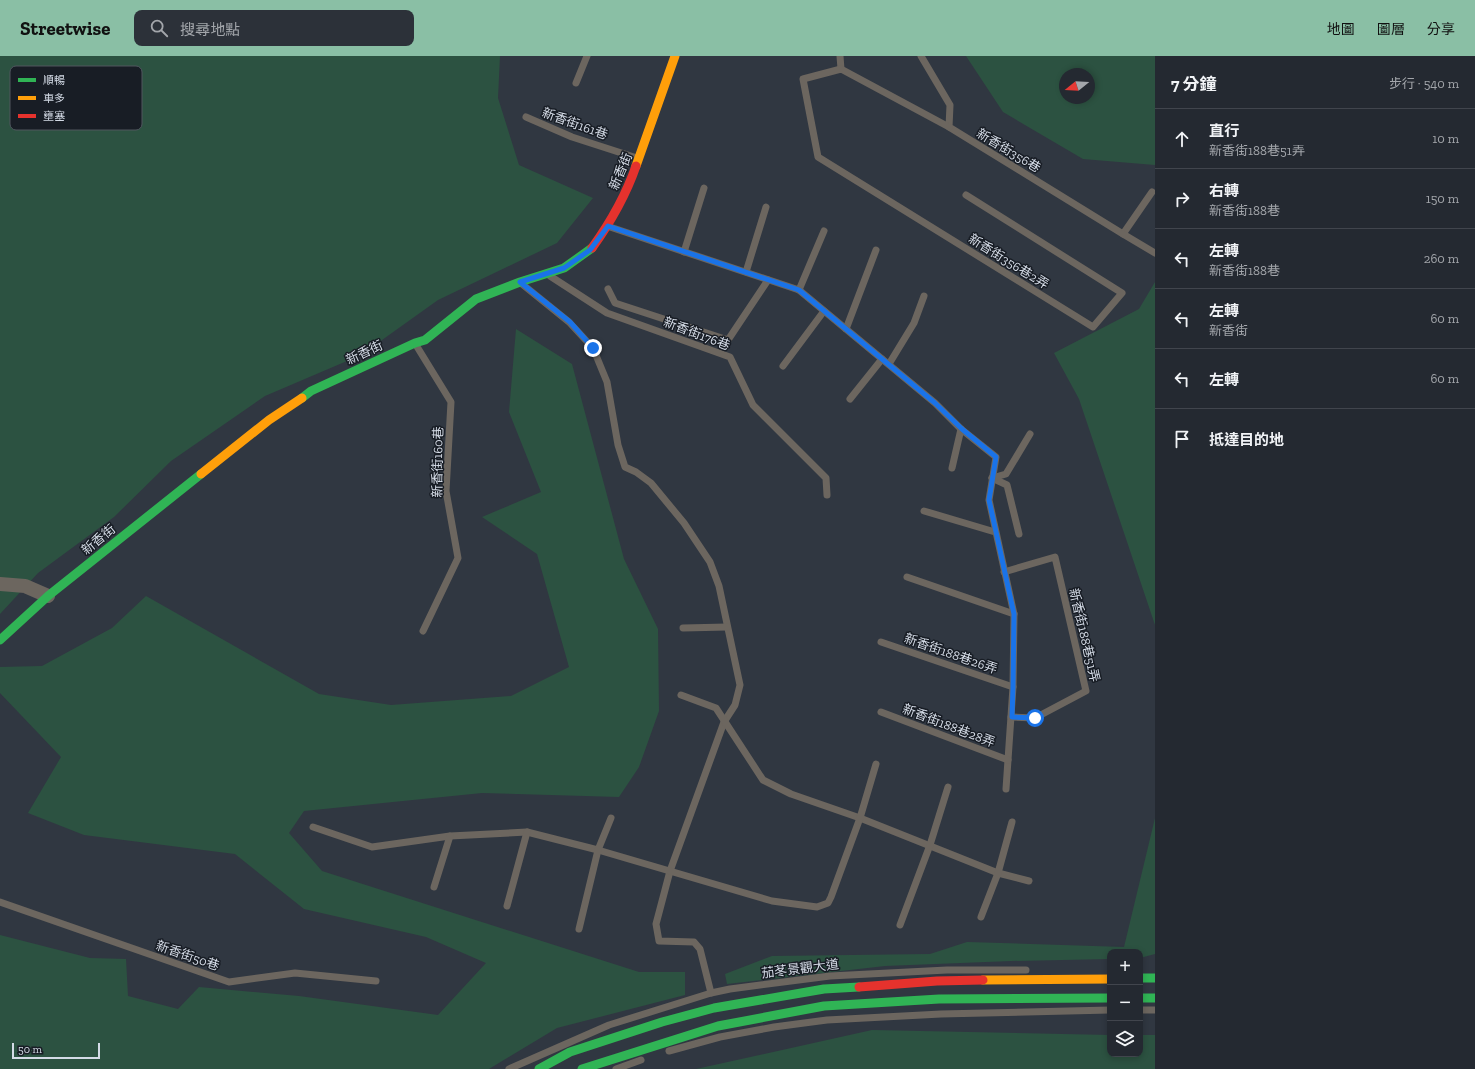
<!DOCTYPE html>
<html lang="zh-TW">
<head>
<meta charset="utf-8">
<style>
	body { margin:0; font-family:"Zilla Slab","Noto Sans TC",serif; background:#2c3139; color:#f1f3f6 }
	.controls { position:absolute; right:12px; bottom:12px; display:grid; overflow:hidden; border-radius:8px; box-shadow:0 2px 6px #0003 }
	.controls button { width:36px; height:36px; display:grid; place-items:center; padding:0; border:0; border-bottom:1px solid #41454d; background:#242931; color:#f1f3f6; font:20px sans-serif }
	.compass { position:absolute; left:1059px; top:12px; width:36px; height:36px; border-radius:50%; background:#242931; box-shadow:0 2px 6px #0003; rotate:252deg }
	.scale { position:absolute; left:12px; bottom:10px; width:88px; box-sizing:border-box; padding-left:4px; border:2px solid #d4dbe6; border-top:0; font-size:11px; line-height:14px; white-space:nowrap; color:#d4dbe6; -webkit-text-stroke:3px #181d25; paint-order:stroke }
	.stop { position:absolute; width:12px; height:12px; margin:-9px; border:3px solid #1a73e8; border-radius:50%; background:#fff }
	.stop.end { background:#1a73e8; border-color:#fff; box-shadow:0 1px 4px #0008 }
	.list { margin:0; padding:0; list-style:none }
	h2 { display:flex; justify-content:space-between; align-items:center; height:52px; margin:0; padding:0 16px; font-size:17px }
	h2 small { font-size:13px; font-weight:400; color:#a3a6ab }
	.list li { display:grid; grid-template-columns:26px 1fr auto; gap:12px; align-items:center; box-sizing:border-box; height:60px; padding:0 16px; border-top:1px solid #41454d }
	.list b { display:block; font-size:15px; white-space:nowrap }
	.list p { margin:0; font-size:13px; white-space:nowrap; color:#a3a6ab }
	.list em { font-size:13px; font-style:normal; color:#a3a6ab }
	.icon { flex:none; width:22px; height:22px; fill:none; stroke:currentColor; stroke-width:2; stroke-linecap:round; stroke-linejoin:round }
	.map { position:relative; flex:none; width:1155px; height:1013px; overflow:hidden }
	header { display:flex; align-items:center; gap:24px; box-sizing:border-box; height:56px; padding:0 20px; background:#8abfa5; color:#111 }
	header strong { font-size:19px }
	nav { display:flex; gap:22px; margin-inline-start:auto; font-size:14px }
	.search { width:280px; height:36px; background:#2c3139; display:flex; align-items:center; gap:10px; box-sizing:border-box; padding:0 14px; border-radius:8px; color:#a3a6ab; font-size:15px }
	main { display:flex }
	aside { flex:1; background:#242931 }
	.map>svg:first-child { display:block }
	.green { fill:#2c5241; fill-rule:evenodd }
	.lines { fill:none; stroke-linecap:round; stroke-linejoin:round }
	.lane { stroke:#6c665f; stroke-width:7 }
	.street { stroke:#6c665f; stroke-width:14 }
	.fast { stroke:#30b455; stroke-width:9 }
	.slow { stroke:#ff9f0a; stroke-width:9 }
	.jam { stroke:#e5322d; stroke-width:9 }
	.route { stroke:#1a73e8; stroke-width:5 }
	.labels { text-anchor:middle; stroke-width:3; stroke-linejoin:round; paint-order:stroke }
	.street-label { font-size:13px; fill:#d4dbe6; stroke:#181d25 }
	.key { fill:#181d25; stroke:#50565f; stroke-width:1 }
	.key-label { font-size:11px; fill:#d4dbe6 }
</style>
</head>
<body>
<header>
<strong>Streetwise</strong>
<div class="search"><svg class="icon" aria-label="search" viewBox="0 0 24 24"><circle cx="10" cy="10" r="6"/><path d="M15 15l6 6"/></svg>搜尋地點</div>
<nav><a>地圖</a><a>圖層</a><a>分享</a></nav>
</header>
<main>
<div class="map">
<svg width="1155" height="1013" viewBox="0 0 1155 1013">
	<rect width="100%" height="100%" fill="#303741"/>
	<g class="green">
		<path d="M0,0H500L498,42L519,109L593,142L557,187L438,244L361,299L265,340L171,405L114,461L38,517L0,558Z"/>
		<path d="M966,0H1155V109L1083,103L1003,56ZM1065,18H1089V42H1065Z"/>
		<path d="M1155,226V569L1079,343L1054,297L1139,253Z"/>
		<path d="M516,273L572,308L624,503L658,573L659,655L639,711L619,741L482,737L304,755L289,777L322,815L639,916H685V939L557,972L489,1013H0V879L90,902L126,903L128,940L178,953L199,931L299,940L438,959L486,907L426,881L304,853L235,798L84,779L28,757L61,701L0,637V611L42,610L112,572L146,540L319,638L391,649L511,640L569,611L537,498L482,461L541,436L509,356Z"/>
		<path d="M1155,762V898L1140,902V896H1110V903L1011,905L885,910L727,928L725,918L772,900L930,898L967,886L1124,891Z"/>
		<path d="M872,974L1110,979V998H1140V979H1155V1013H696Z"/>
	</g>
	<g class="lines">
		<g class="lane">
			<path d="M840,0L841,13"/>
			<path d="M921,0L950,49L949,71L1123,178L1152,136"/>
			<path d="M576,27L587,0"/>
			<path d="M526,61L572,81L637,102"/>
			<path d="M949,71L841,13L803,23L818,101L1093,271L1122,237L966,139"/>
			<path d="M610,171L799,234L935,347L961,373L996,401L989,444L1014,558L1013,631L1006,733"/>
			<path d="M1123,178L1155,197"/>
			<path d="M684,196L704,132"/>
			<path d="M746,216L766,151"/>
			<path d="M550,220L607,257L730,301L753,349L826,422L827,439"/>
			<path d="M522,228L569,266L593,292L607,326L618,389L625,411L636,416L651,427L684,467L710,506L719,530L740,629L735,649L724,666L670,815L656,868L659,885L694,886L700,893L711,937"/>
			<path d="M608,233L615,247L728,284L768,224"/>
			<path d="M799,234L824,175"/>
			<path d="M846,273L876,194"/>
			<path d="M416,289L451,346L446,435L458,502L423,575"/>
			<path d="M889,308L914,267L924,240"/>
			<path d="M783,310L824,255"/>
			<path d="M850,343L882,303"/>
			<path d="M952,412L961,373"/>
			<path d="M992,422L1007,429L1019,478"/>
			<path d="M992,422L1006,418L1030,378"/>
			<path d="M924,455L995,476"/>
			<path d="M1004,516L1055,501L1086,635L1035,662L1011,661"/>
			<path d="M907,521L1014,558"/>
			<path d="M683,572L727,571"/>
			<path d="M881,586L1013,631"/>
			<path d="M681,639L716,652L763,724L791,738L860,762L998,817L1029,825"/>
			<path d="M881,656L1008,704"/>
			<path d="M313,771L372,791L450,780L527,776L598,794L772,845L817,851L828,847L831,841L860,762L876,708"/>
			<path d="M434,831L450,780"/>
			<path d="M0,846L229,926L295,917L376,925"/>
			<path d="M507,850L527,776"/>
			<path d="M981,861L998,817L1012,766"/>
			<path d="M900,869L930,789L948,731"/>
			<path d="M579,873L598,794L611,762"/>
			<path d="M1140,954H1155"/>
			<path d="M669,995L720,981L774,971L827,964L941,958L1110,954"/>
			<path d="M509,1013L609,969L711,937L730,933L830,920L947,914H1026"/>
			<path d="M616,1013L641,1004"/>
		</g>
		<path class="street" d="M0,528L25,530L48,540"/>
		<g class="fast">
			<path d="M302,342L311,335L415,287L425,284L476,243L520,226L564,212L592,192"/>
			<path d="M0,584L48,540L201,418"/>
			<path d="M1140,922H1155"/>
			<path d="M1140,942H1155"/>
			<path d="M539,1013L570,996L662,966L714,952L824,933L859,931"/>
			<path d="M582,1013L718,970L824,950L939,943L1110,942"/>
		</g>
		<g class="slow">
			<path d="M636,110L675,0"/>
			<path d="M201,418L269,364L302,342"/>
			<path d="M983,924L1110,923"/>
		</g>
		<g class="jam">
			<path d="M592,192C610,167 626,139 636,110"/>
			<path d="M859,931L937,925L983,924"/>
		</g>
	</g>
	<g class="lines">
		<path class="route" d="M593,292L570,266L520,226L564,212L590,194L608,170L799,234L935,347L962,373L996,401L989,444L1014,558L1013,631L1012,661L1035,662"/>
	</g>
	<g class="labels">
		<g class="street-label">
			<text transform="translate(575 67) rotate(20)" y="5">新香街161巷</text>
			<text transform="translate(1009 94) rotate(31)" y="5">新香街356巷</text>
			<text transform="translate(620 115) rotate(-67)" y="5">新香街</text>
			<text transform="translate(1009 205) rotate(32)" y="5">新香街356巷2弄</text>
			<text transform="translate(697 277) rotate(21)" y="5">新香街176巷</text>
			<text transform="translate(364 296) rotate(-25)" y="5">新香街</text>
			<text transform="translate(437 406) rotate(-89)" y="5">新香街160巷</text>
			<text transform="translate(98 483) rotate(-39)" y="5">新香街</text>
			<text transform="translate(1085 579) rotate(77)" y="5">新香街188巷51弄</text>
			<text transform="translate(951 597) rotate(19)" y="5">新香街188巷26弄</text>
			<text transform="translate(949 669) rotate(21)" y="5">新香街188巷28弄</text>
			<text transform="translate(188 899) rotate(19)" y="5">新香街50巷</text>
			<text transform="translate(800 912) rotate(-7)" y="5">茄苳景觀大道</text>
		</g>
	</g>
	<rect x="10" y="10" width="132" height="64" rx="6" class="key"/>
	<rect x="18" y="22" width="18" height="4" fill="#30b455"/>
	<rect x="18" y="40" width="18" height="4" fill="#ff9f0a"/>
	<rect x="18" y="58" width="18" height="4" fill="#e5322d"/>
	<g class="key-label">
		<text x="43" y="28">順暢</text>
		<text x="43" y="46">車多</text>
		<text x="43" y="64">壅塞</text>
	</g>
</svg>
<div class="controls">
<button>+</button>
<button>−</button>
<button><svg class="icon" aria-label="layers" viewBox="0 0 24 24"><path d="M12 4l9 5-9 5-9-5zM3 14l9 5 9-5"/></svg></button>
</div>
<svg class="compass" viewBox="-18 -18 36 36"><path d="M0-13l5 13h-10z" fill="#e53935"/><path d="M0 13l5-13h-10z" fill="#a3a6ab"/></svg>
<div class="scale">50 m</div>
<div class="stop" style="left:1035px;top:662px"></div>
<div class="stop end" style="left:593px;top:292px"></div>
</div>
<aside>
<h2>7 分鐘<small>步行 · 540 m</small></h2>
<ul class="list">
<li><svg class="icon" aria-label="ahead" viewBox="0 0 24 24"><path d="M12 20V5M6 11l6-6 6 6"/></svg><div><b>直行</b><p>新香街188巷51弄</p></div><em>10 m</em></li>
<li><svg class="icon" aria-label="right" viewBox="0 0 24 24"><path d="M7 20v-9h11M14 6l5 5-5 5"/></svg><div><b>右轉</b><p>新香街188巷</p></div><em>150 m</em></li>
<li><svg class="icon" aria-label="left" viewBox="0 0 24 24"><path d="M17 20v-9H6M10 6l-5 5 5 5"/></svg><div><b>左轉</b><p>新香街188巷</p></div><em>260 m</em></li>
<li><svg class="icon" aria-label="left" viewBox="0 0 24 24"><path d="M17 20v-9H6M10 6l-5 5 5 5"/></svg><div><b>左轉</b><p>新香街</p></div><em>60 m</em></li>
<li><svg class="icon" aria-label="left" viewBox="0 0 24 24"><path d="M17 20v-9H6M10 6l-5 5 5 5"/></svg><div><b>左轉</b></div><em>60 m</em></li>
<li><svg class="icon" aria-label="arrive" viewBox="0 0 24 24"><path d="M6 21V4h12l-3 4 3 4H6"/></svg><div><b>抵達目的地</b></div></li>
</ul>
</aside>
</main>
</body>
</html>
